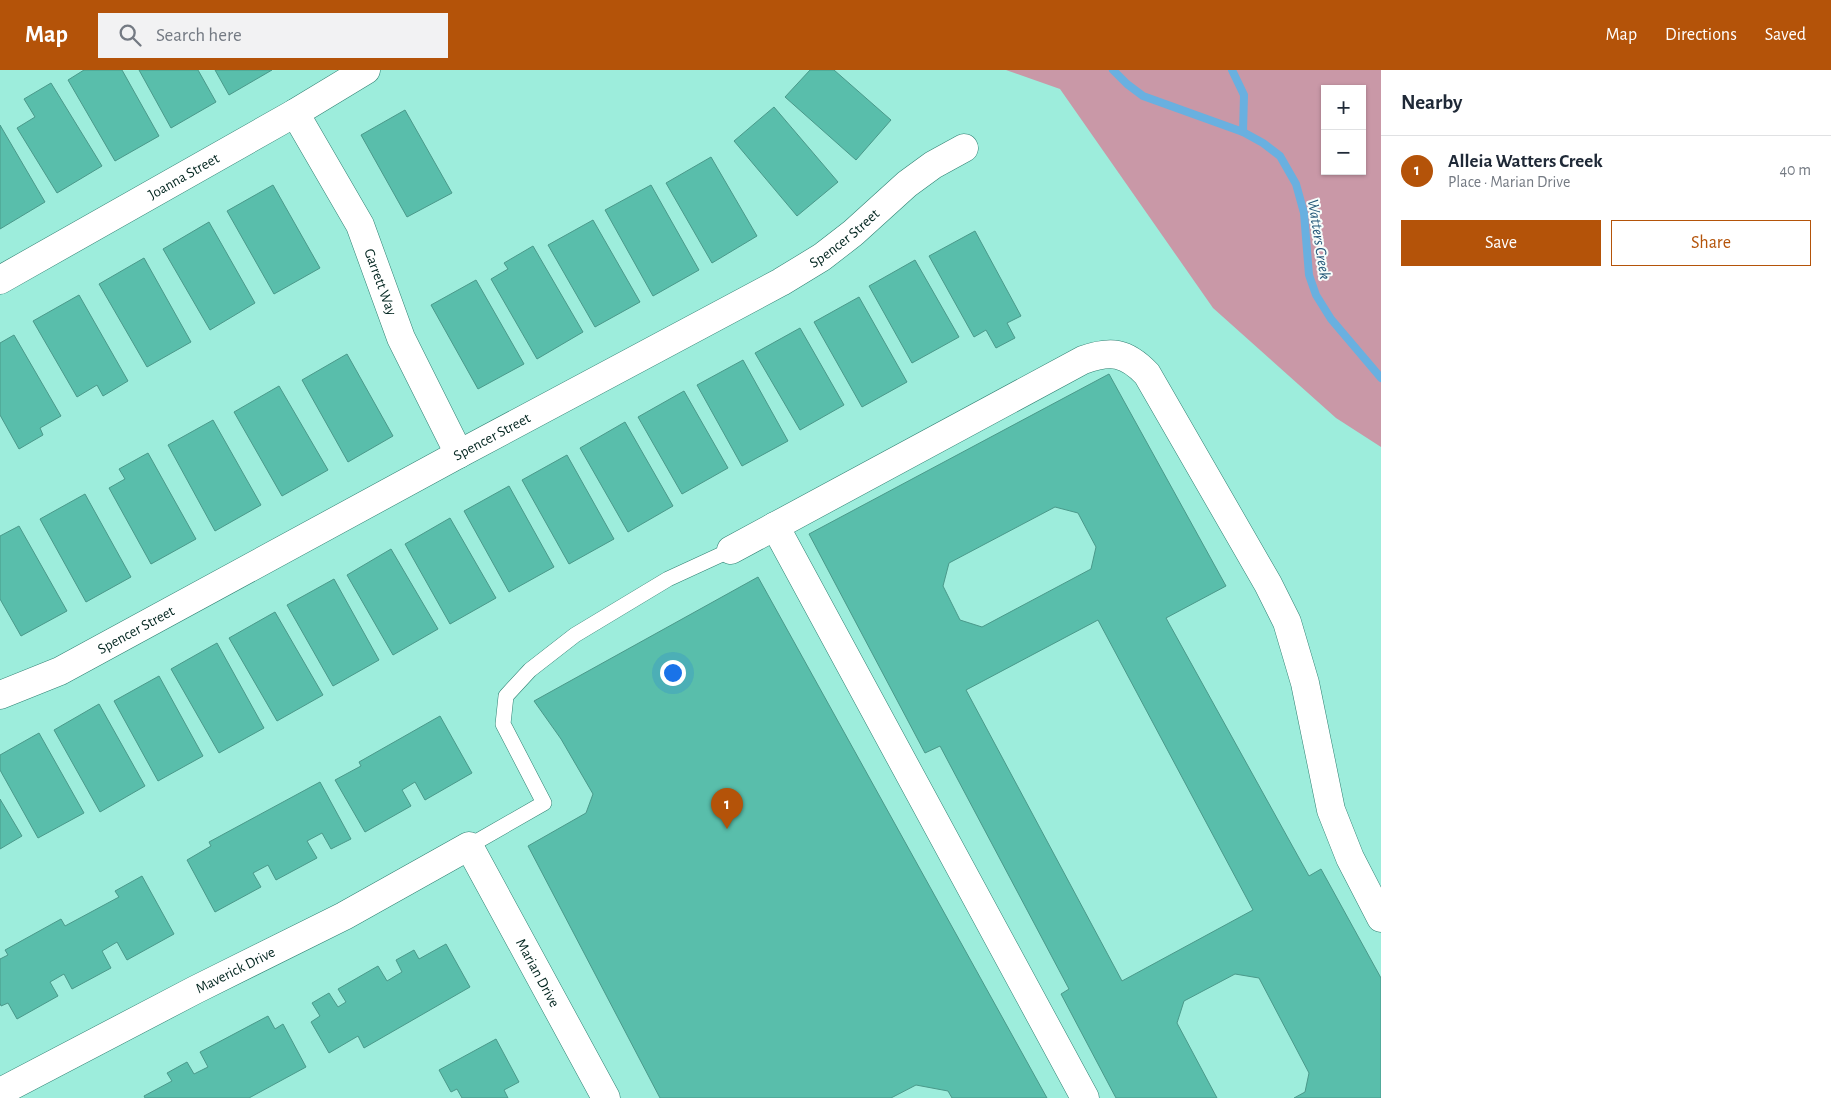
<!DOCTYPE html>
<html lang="en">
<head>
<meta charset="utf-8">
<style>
	body { margin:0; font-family:"Alegreya Sans",sans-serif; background:#f2f2f3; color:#1f2937 }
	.controls { position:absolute; right:15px; top:15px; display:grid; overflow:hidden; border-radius:0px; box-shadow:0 1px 4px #0004 }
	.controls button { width:45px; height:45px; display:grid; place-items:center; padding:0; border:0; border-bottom:1px solid #e0e1e3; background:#fff; color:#1f2937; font:25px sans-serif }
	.you { position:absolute; left:672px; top:602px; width:18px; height:18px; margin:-12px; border:4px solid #fff; border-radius:50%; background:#1a73e8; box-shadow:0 0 0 8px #1a73e833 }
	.badge { display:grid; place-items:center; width:32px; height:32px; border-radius:50%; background:#b45309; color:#fff; font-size:16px; font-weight:700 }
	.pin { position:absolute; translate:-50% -41px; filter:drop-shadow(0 1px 2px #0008) }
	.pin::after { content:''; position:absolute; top:26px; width:18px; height:15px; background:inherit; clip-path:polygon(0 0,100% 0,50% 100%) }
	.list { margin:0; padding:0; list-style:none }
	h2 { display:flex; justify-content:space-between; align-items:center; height:65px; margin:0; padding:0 20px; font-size:21px }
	h2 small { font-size:16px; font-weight:400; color:#747a83 }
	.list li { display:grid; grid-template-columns:32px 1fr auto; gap:15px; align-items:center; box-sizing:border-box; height:70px; padding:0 20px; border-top:1px solid #e0e1e3 }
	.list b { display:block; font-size:19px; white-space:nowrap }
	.list p { margin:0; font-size:16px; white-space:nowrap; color:#747a83 }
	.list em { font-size:16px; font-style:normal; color:#747a83 }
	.actions { display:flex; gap:10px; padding:15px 20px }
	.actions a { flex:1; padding:11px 0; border:1px solid #b45309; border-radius:0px; text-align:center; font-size:18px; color:#b45309 }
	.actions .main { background:#b45309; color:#fff }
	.icon { flex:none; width:28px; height:28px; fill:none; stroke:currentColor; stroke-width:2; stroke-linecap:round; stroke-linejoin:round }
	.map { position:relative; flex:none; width:1381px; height:1028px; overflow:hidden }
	header { display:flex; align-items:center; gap:30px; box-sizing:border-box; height:70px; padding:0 25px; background:#b45309; color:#fff }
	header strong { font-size:24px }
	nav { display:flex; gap:28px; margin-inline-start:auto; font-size:18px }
	.search { width:350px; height:45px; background:#f2f2f3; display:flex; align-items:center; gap:12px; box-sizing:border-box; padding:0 18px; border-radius:0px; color:#747a83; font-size:19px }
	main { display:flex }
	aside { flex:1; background:#fff }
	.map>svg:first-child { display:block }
	.green { fill:#c998a7; fill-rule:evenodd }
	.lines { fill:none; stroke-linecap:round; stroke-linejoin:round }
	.stream { stroke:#69b0e0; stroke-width:8 }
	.building { fill:#59beab; stroke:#4a998a; fill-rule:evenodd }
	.service-casing { stroke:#2f8072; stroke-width:16 }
	.minor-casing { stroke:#2f8072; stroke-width:29 }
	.service { stroke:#fff; stroke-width:15 }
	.minor { stroke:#fff; stroke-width:28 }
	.labels { text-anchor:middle; stroke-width:4; stroke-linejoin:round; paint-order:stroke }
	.street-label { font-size:15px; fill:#02251f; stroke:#f6fdfb }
	.water-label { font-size:16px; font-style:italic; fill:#245879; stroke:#f6fdfb }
</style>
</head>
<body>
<header>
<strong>Map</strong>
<div class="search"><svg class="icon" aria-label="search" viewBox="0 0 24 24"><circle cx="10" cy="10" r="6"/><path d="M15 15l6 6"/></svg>Search here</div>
<nav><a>Map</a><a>Directions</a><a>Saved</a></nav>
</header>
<main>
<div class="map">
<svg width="1381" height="1028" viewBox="0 0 1381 1028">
	<rect width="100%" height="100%" fill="#9deddc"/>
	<path class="green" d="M1006,0H1381V377L1336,348L1213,238L1060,19ZM1325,19H1362V101H1325Z"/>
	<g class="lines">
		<g class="stream">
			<path d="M1113,0L1127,14L1143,26L1243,62L1263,73L1280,86L1296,114L1304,143L1309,205L1316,225L1331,249L1381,308"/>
			<path d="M1232,0L1244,25L1243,62"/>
		</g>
	</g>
	<g class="building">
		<path d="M84,0H122L159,66L115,91L68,10Z"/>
		<path d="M139,0H198L216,32L171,58Z"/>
		<path d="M215,0H272L229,25Z"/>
		<path d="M810,0H834L891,50L856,90L785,27Z"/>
		<path d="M51,13L102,96L57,123L17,58L35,47L24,29Z"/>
		<path d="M774,37L838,112L797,146L734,71Z"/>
		<path d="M405,40L452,123L407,147L361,65Z"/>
		<path d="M0,55L45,132L0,159Z"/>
		<path d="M711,87L757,166L712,193L666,113Z"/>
		<path d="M273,115L320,198L274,224L227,141Z"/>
		<path d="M651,115L699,200L653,226L605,140Z"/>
		<path d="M593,150L640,232L595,257L548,175Z"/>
		<path d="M209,152L255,233L210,260L163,179Z"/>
		<path d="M975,161L1021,246L1007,253L1015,268L996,278L986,260L974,267L929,186Z"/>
		<path d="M533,176L583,262L537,289L491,209L508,199L504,193Z"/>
		<path d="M144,188L191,272L147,297L99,214Z"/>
		<path d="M915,190L959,267L912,293L869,216Z"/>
		<path d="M476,210L524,294L478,319L431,235Z"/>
		<path d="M79,225L128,311L103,326L97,315L77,327L33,251Z"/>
		<path d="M859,227L907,312L862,337L814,252Z"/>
		<path d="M800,258L844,335L800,360L755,283Z"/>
		<path d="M14,265L61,346L40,358L43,365L19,379L0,345V273Z"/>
		<path d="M347,284L393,366L348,392L302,310Z"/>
		<path d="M743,290L788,371L742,396L697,315Z"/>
		<path d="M1109,304L1226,516L1166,548L1309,806L1321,799L1381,908V1028H1294L1305,1022L1309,1003L1259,908L1235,904L1184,931L1177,953L1217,1028H1116L1061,924L1069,919L940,676L925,683L809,464ZM1055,437L1078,443L1096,477L1091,499L982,557L960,550L943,516L949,493ZM1098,550L1253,840L1122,911L966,620Z"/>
		<path d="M279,316L328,400L282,426L234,342Z"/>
		<path d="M684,321L728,398L682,424L638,347Z"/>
		<path d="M213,350L261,435L215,461L168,375Z"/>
		<path d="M625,352L673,436L628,462L580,378Z"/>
		<path d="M148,383L196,469L151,494L109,418L125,409L119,399Z"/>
		<path d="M567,385L614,469L569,494L522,410Z"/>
		<path d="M509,416L554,497L509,522L464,441Z"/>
		<path d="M85,424L131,507L86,532L40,449Z"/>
		<path d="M450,448L496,528L450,554L405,474Z"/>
		<path d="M19,456L67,541L21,566L0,529V466Z"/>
		<path d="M391,479L438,559L393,585L347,505Z"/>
		<path d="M758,507L1047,1028H952L948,1021L916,1015L891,1028H660L528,776L586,743L593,724L561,669L534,631Z"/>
		<path d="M334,509L379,590L333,616L287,535Z"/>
		<path d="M275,542L323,625L277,651L229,568Z"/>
		<path d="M217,573L264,658L219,683L171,599Z"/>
		<path d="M159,606L203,686L158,711L114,631Z"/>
		<path d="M99,634L145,716L100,742L54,660Z"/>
		<path d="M440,646L472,703L425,730L415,712L402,720L411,736L365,762L335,710L361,696L359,692Z"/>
		<path d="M39,663L84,743L38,768L0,700V685Z"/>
		<path d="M320,712L351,769L331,779L322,763L307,771L317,788L276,810L268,795L253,803L261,817L215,842L187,790L211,776L209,772Z"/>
		<path d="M0,729L22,766L0,779Z"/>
		<path d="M142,806L174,864L127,890L117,872L102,881L111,898L72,919L64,904L50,912L58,926L17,949L8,933L1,936L0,933V889L8,885L5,880L61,849L65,856L119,827L115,821Z"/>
		<path d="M446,874L470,917L364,978L358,966L329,983L311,952L320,946L312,933L329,923L338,937L346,932L338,919L378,896L387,911L402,902L396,890L414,880L419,889Z"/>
		<path d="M268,946L275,959L283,954L306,997L249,1028H145L144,1026L172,1011L167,1003L187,992L194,1004L208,997L200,982Z"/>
		<path d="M496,969L519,1012L504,1020L508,1028H462L457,1019L451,1022L439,1000Z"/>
	</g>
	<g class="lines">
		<g class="service-casing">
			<path id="service" d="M469,776L544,733L503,654L506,626L530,600L575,565L668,509L731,480"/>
		</g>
		<g class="minor-casing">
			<g id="minor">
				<path id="s1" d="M295,43L360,155L401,268L459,384"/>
				<path id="s2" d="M0,210L295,43L366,0"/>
				<path d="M775,456L1085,1028"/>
				<path d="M731,480L1083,290C1111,280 1126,282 1147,304L1268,514L1287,552L1305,613L1331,740L1350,788L1381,848"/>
				<path id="s3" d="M0,625L60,601L459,384L781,212L822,187L853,163L907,114L933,95L964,78"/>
				<path id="s4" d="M0,1022L195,920L344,846L469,776L606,1028"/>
			</g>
		</g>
		<use href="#service" class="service"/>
		<use href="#minor" class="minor"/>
	</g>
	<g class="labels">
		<g class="street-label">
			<text dy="5" stroke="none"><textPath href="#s2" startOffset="211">Joanna Street</textPath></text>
			<text dy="5" stroke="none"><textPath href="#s3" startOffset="961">Spencer Street</textPath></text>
			<text dy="5" stroke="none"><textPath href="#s1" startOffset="190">Garrett Way</textPath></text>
			<text dy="5" stroke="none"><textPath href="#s3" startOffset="556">Spencer Street</textPath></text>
			<text dy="5" stroke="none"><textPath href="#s3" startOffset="151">Spencer Street</textPath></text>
			<text dy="5" stroke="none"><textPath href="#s4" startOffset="265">Maverick Drive</textPath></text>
			<text dy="5" stroke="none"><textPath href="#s4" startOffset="674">Marian Drive</textPath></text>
		</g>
		<g class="water-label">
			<text transform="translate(1320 169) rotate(81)" y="6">Watters Creek</text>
		</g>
	</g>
</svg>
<div class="controls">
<button>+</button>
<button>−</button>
</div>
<div class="you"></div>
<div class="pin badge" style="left:727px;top:759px">1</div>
</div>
<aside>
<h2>Nearby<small></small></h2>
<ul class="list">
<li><span class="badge">1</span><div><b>Alleia Watters Creek</b><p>Place · Marian Drive</p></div><em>40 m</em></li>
</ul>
<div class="actions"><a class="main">Save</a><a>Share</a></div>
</aside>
</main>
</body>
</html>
